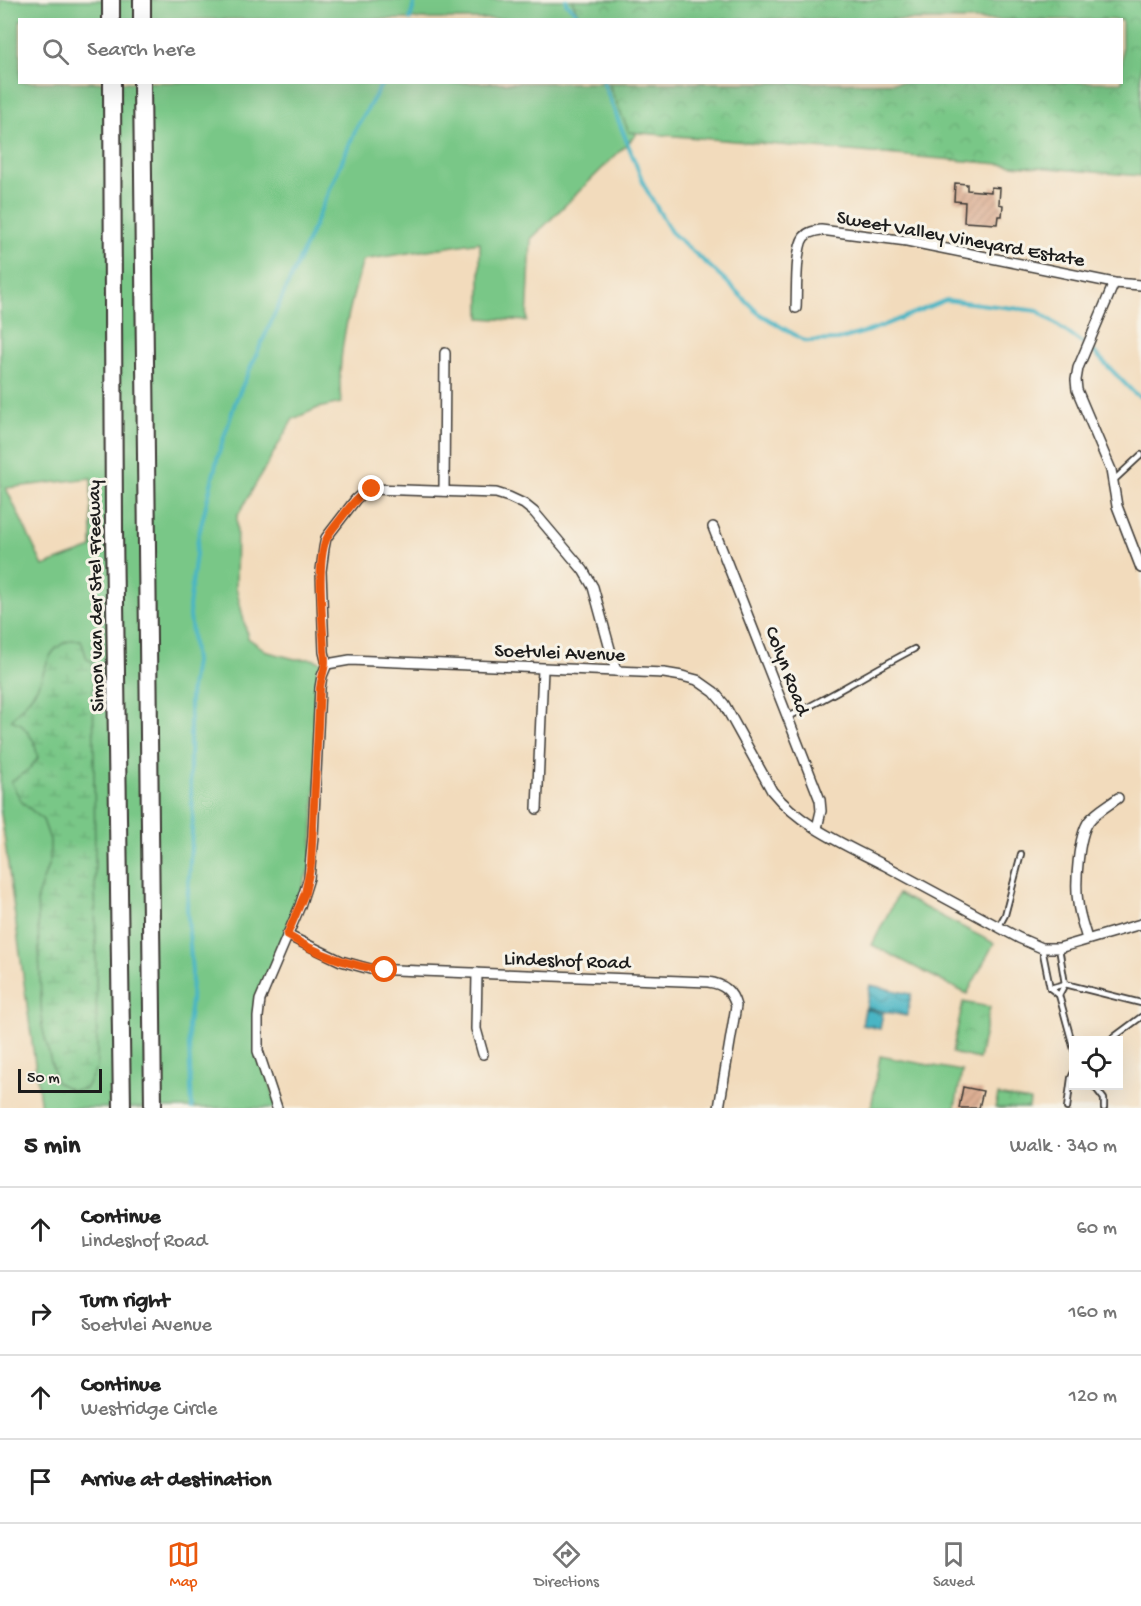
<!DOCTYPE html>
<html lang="en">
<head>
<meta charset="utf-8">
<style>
	body { margin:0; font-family:"Gochi Hand",sans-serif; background:#f2f2f2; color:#222 }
	.controls { position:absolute; right:18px; bottom:18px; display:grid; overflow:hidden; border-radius:0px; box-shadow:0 6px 24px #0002 }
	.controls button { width:54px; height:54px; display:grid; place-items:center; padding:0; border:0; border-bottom:2px solid #e0e0e0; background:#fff; color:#222; font:30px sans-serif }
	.scale { position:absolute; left:18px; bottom:15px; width:84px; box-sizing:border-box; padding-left:6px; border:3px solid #1c1c1c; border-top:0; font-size:16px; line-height:21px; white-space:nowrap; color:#1c1c1c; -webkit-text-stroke:4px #f7f3e8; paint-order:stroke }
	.stop { position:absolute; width:18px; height:18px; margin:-14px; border:4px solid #ea580c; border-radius:50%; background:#fff }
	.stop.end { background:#ea580c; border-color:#fff; box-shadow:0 2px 6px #0008 }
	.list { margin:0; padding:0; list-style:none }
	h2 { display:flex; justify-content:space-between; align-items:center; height:78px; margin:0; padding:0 24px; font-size:26px }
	h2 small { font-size:20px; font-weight:400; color:#767676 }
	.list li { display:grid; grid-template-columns:39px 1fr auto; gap:18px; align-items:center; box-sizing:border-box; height:84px; padding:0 24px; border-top:2px solid #e0e0e0 }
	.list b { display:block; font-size:22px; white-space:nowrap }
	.list p { margin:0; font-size:20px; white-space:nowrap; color:#767676 }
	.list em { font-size:20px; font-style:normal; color:#767676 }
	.icon { flex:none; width:33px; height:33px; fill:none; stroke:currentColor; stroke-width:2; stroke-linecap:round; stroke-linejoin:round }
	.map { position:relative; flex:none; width:1141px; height:1108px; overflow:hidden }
	.search { position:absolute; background:#fff; box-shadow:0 6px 24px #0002; left:18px; right:18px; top:18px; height:66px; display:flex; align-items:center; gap:15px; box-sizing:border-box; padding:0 21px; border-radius:0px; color:#767676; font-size:22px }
	.sheet { height:414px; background:#fff }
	nav { display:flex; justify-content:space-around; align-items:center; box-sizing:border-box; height:84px; border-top:2px solid #e0e0e0; background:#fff; font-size:16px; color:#767676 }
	nav a { display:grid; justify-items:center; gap:3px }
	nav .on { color:#ea580c }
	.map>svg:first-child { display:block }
	.green { fill:#79c787; stroke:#4a7252; stroke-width:1.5; fill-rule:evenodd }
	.wetland { fill:url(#wetland-marsh); stroke:#4a7252; stroke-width:1.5 }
	.park { fill:url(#park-crowns); stroke:#4a7252; stroke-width:1.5 }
	.water { fill:url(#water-waves); stroke:#326870; stroke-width:1.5 }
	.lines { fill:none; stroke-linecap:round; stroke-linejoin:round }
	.stream { stroke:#48b5c4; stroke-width:4 }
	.building { fill:url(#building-hatch) }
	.service-casing { stroke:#3c3934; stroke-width:8 }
	.minor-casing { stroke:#3c3934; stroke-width:12 }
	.motorway-casing { stroke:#3c3934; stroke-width:20 }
	.service { stroke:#fff; stroke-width:4.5 }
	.minor { stroke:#fff; stroke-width:9 }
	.motorway { stroke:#fff; stroke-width:16 }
	.route { stroke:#ea580c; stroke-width:8 }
	.labels { text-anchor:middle; stroke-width:6; stroke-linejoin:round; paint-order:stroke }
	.street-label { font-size:20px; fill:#1c1c1c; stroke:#f7f3e8 }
</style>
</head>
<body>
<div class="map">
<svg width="1141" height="1108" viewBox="0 0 1141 1108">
	<defs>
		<pattern id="wetland-marsh" width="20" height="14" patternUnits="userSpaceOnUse" patternTransform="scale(1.5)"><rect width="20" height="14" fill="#79c787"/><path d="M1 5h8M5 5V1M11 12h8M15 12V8" fill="none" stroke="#68aa74"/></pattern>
		<pattern id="park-crowns" width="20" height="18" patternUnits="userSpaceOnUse" patternTransform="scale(1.5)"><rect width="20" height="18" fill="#79c787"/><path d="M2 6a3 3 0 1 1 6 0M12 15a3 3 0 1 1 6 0" fill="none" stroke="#68aa74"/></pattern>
		<pattern id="water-waves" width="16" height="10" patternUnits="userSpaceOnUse" patternTransform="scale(1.5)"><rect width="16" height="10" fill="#48b5c4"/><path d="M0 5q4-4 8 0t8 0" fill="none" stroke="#3b929e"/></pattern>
		<pattern id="building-hatch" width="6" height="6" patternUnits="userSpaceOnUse" patternTransform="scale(1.5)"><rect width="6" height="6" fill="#dcae93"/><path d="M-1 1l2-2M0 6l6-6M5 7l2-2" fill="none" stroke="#bc957e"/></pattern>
	</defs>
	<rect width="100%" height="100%" fill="#f7f3e8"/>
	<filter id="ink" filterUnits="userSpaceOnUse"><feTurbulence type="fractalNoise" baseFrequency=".0167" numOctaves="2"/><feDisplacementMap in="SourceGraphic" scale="12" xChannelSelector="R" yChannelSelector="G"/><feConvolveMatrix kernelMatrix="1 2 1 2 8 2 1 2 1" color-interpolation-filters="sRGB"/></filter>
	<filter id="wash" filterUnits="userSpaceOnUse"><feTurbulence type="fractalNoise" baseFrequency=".008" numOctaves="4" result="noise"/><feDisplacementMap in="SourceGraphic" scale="24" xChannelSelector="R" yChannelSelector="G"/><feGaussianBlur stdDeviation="1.35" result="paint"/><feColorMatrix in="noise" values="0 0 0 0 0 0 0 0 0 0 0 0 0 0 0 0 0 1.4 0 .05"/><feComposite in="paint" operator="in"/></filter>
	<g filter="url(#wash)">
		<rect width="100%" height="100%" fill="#f2dbbc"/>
		<g class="green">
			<path d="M0,0H576L585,19L20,20V82L613,83L636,135L531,239L527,321L480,318V242L363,260C350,306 336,354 341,403L318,408L293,419L237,517L236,587L248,638L268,652L295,659H312L327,664L322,676L311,864L260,1000L257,1034L277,1108H41L0,806ZM91,478L92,548L43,566L6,488Z"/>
			<path d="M898,894L994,943L967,994L872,945Z"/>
			<path d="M880,1056L962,1071L955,1108H871Z"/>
		</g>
		<path class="wetland" d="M72,640H81L87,659L93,662L97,1067L85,1089L71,1090L56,1082L42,1026L37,897L50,860V840L43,820L22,802L11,782L29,769L38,758L34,741L21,724L11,720C19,710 29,700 36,689C48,670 44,648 72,640Z"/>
		<g class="park">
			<path d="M572,0H1141V176L629,132L608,83L1122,82V20H581Z"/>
			<path d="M963,1002L990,1007L979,1059L952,1053Z"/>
			<path d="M998,1095L1030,1101L1029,1108H995Z"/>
		</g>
		<g class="water">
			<path d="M870,985L911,994L907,1016L866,1008Z"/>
			<path d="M865,1009L883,1013L880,1029L862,1025Z"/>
		</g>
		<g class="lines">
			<g class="stream">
				<path d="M566,0V3L575,11L578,20"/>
				<path d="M410,20L415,0"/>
				<path d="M603,82L645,187L671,232L724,279L758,313L805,341L837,340L872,330L946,300L1038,311L1083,344"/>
				<path d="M1093,351L1134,393L1141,397"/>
				<path d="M192,1108L188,1025L191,1001L192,972L187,907L193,816L190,778V695L195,661L189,607L198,538L218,456L236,400L303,251L356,129L383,82"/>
			</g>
		</g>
		<g id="blocks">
			<g class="building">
				<path d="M955,183L967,184V190L991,192V187L1000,188L999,204L1003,205L1002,216H998L997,224L964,222L965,202L954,201Z"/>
				<path d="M963,1087L983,1091L979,1108H959Z"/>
			</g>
		</g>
	</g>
	<g filter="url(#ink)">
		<use href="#blocks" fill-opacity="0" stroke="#3c3934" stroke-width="1.5"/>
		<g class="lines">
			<g class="service-casing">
				<g id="service">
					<path d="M1113,481L1141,455"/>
					<path d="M788,717C831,697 871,671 914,649"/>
					<path d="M999,926L1005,915L1021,854"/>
					<path d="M1042,948L1050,988L1059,995L1065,984L1059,948"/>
					<path d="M1050,988L1065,984L1141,1003"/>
					<path d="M1059,995L1074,1050"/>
					<path d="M1110,1040L1141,1017"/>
					<path d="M1094,1086L1104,1099V1108"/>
					<path d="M1067,1108L1071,1078L1074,1072"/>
				</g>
			</g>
			<g class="minor-casing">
				<g id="minor">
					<path d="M1114,283L1078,368L1076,380L1077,390L1111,470L1117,506L1141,568"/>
					<path d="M796,308C797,293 795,248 804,237C808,232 814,231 821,230L907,241L1114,283L1141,285"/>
					<path d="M444,491L445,353"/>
					<path d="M713,527L820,800L821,811L817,828"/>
					<path d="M327,664L350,660L664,673L682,676L697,680L714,692L724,704L772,791C800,826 846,845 886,866C930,890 974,914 1019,938L1042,948H1059L1141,924"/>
					<path d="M327,664L324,652L321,571L324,548L326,538L356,499L363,493L372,489L496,493L509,497L524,504L534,512L583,570L593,587L616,671"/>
					<path d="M537,809L543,669"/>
					<path d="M287,935L341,961L370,969L708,982C724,984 732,991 736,1006L719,1108"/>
					<path d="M1087,939C1084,928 1079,915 1078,903C1075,885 1078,836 1089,821C1096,812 1109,805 1118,798"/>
					<path d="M477,973L476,1029L483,1054"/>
					<path d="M277,1108L258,1051V1017L260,1000L300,906L309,878L313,836L320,688L322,676L327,664"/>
				</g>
			</g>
			<g class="motorway-casing">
				<g id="motorway">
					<path d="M111,0V20"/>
					<path d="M142,0V20"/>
					<path d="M112,82L114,529L122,1108"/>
					<path d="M142,82L153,1108"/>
				</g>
			</g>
			<use href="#service" class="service"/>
			<use href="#minor" class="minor"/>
			<use href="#motorway" class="motorway"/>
		</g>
	</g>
	<g class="lines" filter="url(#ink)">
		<path class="route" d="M372,489C358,495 351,505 342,517C337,524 329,532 326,540C316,563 323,624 324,651C327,668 322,672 320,688L311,864L305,893L287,935C317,954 350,966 385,970"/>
	</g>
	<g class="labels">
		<g class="street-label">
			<text transform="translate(961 237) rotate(10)" y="7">Sweet Valley Vineyard Estate</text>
			<text transform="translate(94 596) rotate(-91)" y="7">Simon van der Stel Freeway</text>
			<text transform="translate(560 651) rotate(2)" y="7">Soetvlei Avenue</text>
			<text transform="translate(789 670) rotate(69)" y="7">Colyn Road</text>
			<text transform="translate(567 959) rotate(2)" y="7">Lindeshof Road</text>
		</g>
	</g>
</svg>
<div class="controls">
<button><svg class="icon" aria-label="locate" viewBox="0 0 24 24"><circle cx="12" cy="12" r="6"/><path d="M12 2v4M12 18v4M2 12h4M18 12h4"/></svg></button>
</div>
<div class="scale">50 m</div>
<div class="stop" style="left:385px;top:970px"></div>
<div class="stop end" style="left:372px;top:489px"></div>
<div class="search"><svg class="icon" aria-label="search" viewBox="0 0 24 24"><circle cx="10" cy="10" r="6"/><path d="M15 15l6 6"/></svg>Search here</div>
</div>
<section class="sheet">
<h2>5 min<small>Walk · 340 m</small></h2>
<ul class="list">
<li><svg class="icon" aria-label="ahead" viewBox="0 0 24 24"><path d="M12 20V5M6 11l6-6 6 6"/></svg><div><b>Continue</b><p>Lindeshof Road</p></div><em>60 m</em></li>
<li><svg class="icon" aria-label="right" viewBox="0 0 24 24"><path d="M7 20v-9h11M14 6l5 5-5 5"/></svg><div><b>Turn right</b><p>Soetvlei Avenue</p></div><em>160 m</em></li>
<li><svg class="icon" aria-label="ahead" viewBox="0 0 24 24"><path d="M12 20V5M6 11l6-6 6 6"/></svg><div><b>Continue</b><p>Westridge Circle</p></div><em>120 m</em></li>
<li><svg class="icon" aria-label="arrive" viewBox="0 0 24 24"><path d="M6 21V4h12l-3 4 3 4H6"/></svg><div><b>Arrive at destination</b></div></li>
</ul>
</section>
<nav>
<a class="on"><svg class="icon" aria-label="map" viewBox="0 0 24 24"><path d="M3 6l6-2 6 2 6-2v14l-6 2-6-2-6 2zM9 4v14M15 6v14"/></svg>Map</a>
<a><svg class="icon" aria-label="directions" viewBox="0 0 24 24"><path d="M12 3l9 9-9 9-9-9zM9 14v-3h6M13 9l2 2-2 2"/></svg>Directions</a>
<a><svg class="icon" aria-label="saved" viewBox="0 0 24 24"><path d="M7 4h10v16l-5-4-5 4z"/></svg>Saved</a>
</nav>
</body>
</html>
